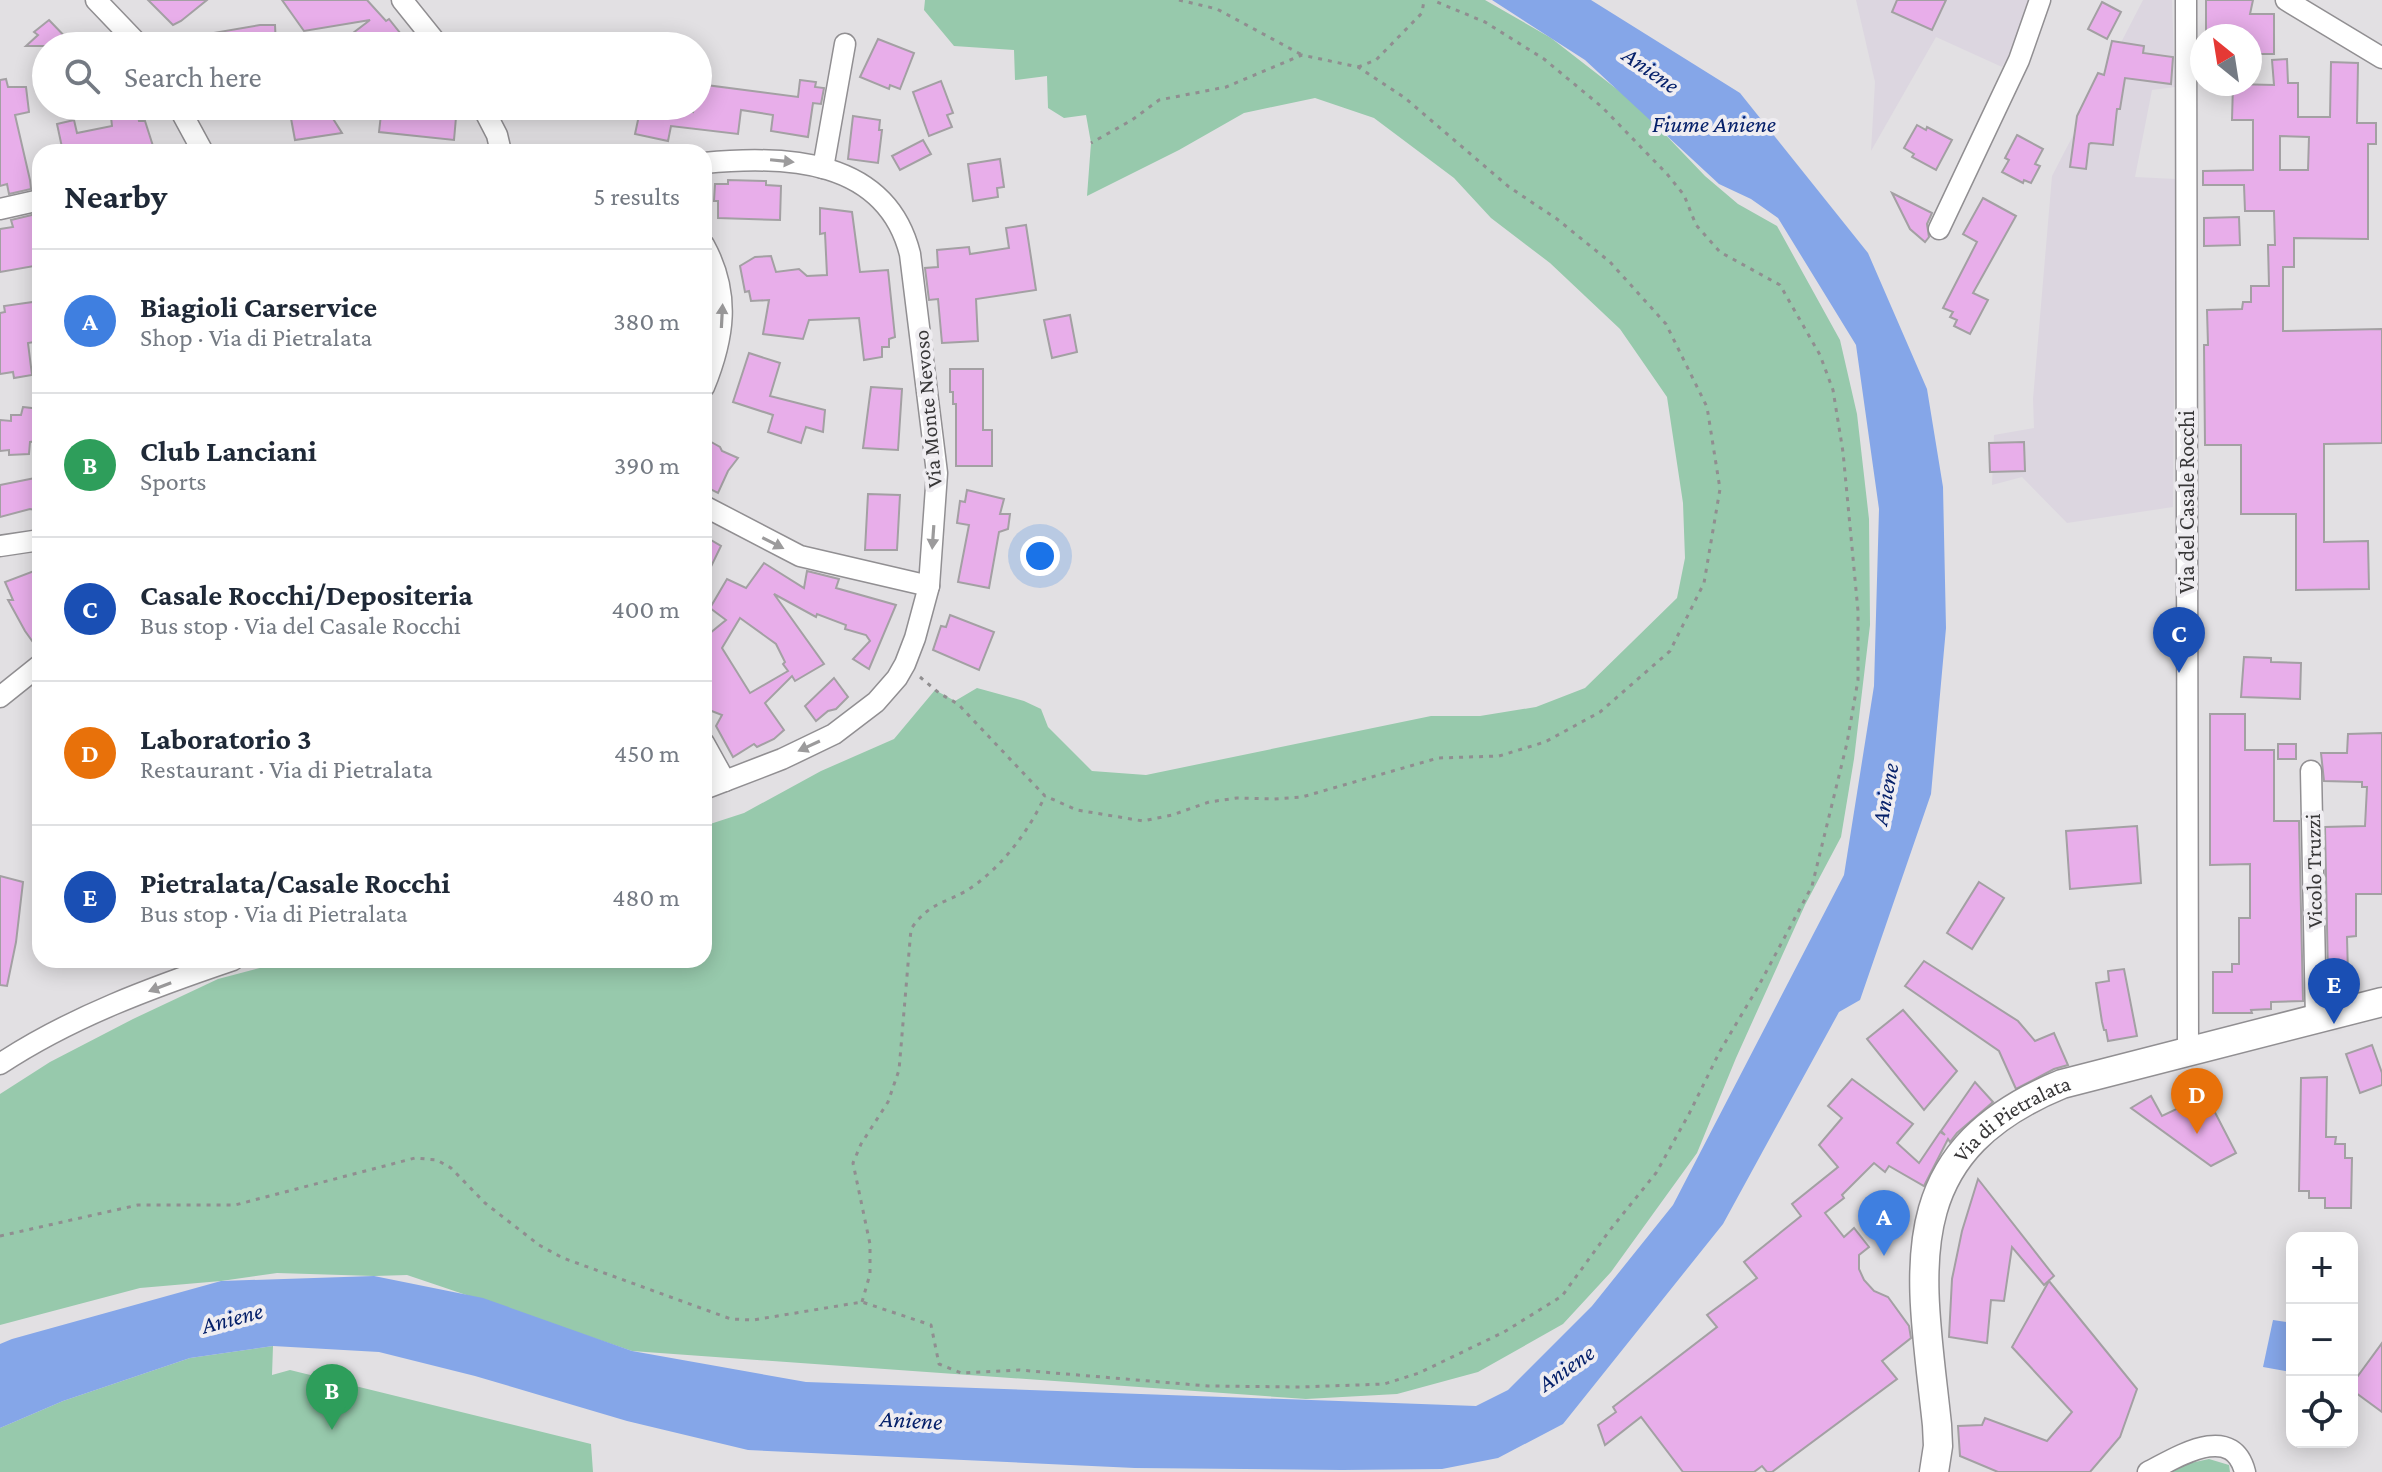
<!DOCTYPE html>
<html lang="en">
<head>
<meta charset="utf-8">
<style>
	body { margin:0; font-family:"Crimson Pro",serif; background:#f6f6f7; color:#1f2937 }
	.controls { position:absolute; right:24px; bottom:24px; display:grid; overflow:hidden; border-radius:16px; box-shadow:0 4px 20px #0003 }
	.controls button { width:72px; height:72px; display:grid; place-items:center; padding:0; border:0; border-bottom:2px solid #e0e1e3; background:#fff; color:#1f2937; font:40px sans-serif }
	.compass { position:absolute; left:2190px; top:24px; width:72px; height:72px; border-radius:50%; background:#fff; box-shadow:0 4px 20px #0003; rotate:330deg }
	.you { position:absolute; left:1040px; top:556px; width:28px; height:28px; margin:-20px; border:6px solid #fff; border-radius:50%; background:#1a73e8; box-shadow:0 0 0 12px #1a73e833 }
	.badge { display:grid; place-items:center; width:52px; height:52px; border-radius:50%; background:#ea580c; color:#fff; font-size:26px; font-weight:700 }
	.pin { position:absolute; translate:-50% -66px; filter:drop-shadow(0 2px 4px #0008) }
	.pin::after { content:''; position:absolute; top:42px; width:28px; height:24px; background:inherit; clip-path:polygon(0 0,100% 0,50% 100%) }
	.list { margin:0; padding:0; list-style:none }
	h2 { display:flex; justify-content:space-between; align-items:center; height:104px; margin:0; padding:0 32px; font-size:34px }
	h2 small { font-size:26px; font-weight:400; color:#747a83 }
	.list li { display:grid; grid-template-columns:52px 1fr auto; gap:24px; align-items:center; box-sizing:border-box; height:144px; padding:0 32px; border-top:2px solid #e0e1e3 }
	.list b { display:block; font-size:30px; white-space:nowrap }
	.list p { margin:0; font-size:26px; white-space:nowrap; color:#747a83 }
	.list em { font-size:26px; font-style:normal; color:#747a83 }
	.icon { flex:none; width:44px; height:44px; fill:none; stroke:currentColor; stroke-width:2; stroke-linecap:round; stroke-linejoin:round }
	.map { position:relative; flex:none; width:2382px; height:1472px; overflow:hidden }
	.search { position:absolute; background:#fff; box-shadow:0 4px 20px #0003; left:32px; top:32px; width:680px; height:88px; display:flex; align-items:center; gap:20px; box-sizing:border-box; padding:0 28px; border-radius:44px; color:#747a83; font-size:30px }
	.panel { position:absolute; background:#fff; box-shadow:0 4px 20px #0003; left:32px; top:144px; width:680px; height:824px; border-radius:24px }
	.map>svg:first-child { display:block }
	.built { fill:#dcd6e0 }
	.green { fill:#97c9ac }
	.water { fill:#85a6e8 }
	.building { fill:#e8aeea; stroke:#a3a0a3; stroke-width:2; fill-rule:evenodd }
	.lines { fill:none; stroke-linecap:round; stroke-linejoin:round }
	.street-casing { stroke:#918f92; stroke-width:23 }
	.secondary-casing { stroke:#918f92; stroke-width:31 }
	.path { stroke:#908e90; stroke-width:3; stroke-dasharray:4 6; stroke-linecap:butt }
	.street { stroke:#fff; stroke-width:20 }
	.secondary { stroke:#fff; stroke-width:28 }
	.oneway { fill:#9c9b9c }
	.labels { text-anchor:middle; stroke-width:8; stroke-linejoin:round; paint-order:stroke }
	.street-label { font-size:22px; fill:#383738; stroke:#efedf1 }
	.water-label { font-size:24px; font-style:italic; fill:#05206a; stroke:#efedf1 }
</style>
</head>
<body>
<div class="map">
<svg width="2382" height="1472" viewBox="0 0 2382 1472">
	<rect width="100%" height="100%" fill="#e2e0e3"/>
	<g class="built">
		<path d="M1856,0H2033L2027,27L2002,67L1936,37L1871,151L1875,82Z"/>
		<path d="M2143,0H2172L2175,87L2152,90L2135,177L2176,179L2173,507L2067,523L2022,477L1992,485L1994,435L2034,428L2033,399L2052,176Z"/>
	</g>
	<g class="green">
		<path d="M925,0H1485L1551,38L1636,104L1705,176L1738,204L1777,226L1840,340L1857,414L1869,519L1870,625L1854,759L1841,837L1805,905L1736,1058L1697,1153L1611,1272L1563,1324L1478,1372L1397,1394L1306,1399L632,1351L407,1275L374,1276L277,1273L221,1281L140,1288L0,1325V1094L50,1062L133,1019L218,979L290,960H704V826L744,813L821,771L894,739L935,690L955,701L977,688L1024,701L1041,709L1048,727L1092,771L1146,775L1431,716H1480L1536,707L1585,688L1677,598L1685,558L1683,503L1667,397L1620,329L1550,263L1491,218L1454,178L1374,118L1315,98L1244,113L1179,150L1087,196L1091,143L1086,115L1064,118L1048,108L1047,76L1015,80L1014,50L954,46L924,10Z"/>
		<path d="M273,1346L272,1375L290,1370L591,1444L593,1472H0V1428L63,1401L190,1358Z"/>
		<path d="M2209,1459L2229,1465L2230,1472H2171L2186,1464Z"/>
	</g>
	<g class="water">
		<path d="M1492,0H1591L1740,93L1868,253L1927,389L1943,487L1946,628L1931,794L1860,1000L1839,1012L1723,1224L1563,1424L1498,1458L1442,1469L1342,1470L1135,1468L748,1450L627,1421L475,1376L379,1352L273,1346L190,1358L63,1401L0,1428V1344L12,1339L221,1281L374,1276L483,1298L632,1351L806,1382L1476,1406L1508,1390L1592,1306L1673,1205L1844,875L1874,686L1879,509L1856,345L1778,218L1751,199L1719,184L1585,60Z"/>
		<path d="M2273,1320L2292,1323L2291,1372L2263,1367Z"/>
	</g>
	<g class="building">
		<path d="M148,0H207L181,21L173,25Z"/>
		<path d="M282,0H367L386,21L389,19L404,38L395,46H336L370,20L304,31Z"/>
		<path d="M1897,0H1946L1932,30L1892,12Z"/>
		<path d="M2206,0H2253L2250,14H2274V54H2250V36H2206Z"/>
		<path d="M2102,2L2121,12L2107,39L2088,29Z"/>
		<path d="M49,20L74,46H26L38,35L34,32Z"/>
		<path d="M260,25H275L276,46H185L184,38Z"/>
		<path d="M878,39L914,53L900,89L890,85L889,89L860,77Z"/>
		<path d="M2112,41L2144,46L2143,53L2173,57L2171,84L2125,78L2120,109H2117L2113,145L2091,143L2089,144L2086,169L2070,167L2077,116L2098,73L2104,75Z"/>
		<path d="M2287,59L2288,83H2298V117H2330L2331,62L2358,63L2357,123H2376V144H2368V239L2294,238V267H2283V331L2382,329V443L2324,444V542L2368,541L2369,589L2296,590V514H2241V445H2205L2204,345H2208L2207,310L2242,309L2243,302H2251V286H2269L2268,245H2275L2274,211H2245L2244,185H2203V171L2253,170V120H2232L2233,84L2274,85L2272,60ZM2280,136L2309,137L2308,170H2280Z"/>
		<path d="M6,79L8,87H26L29,112L15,115L30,180L31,189L9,194L7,184L0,186V80Z"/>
		<path d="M800,80L816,82L815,87L824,88L821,104L813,103L808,137L771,131L773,115L741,110L738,134L671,126L668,141L635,134L641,106H666L693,112L694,106H698V84L798,97Z"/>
		<path d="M941,81L953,113L947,115L952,127L929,136L913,92Z"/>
		<path d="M293,106H325L342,133L295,140L290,113Z"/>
		<path d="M382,106H457L454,140L379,132Z"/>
		<path d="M137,112L139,121H145L153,146L129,152H63L57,124L74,120L77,133L112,126L111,117Z"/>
		<path d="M853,116L880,120L879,130H882L878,163L848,159Z"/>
		<path d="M1917,125L1926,130L1927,127L1952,140L1936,170L1912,157L1914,154L1904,148Z"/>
		<path d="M2017,135L2043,149L2035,164L2040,166L2031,183L2024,180L2023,183L2002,172L2009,160L2005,158Z"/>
		<path d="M923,140L931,154L900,170L892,156Z"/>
		<path d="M1000,159L1004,187L997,188L998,197L973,201L968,164Z"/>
		<path d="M728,180L766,181V185L781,186L780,220L718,218V201H714L715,184H728Z"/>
		<path d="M1892,193L1932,213L1927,224L1929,237L1925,242L1910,229Z"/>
		<path d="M1983,198L2016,216L1973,293L1988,300L1970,334L1954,326L1957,320L1950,317L1953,312L1943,308L1977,242L1963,234Z"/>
		<path d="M820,208L852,212L860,272L888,270L895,337L889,339V347H882V357L864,360L859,318L809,320L803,339L763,334L769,300L751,301L749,291L745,292L740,266L755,257L771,256L776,272L799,269L807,276L827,275L825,233L820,234Z"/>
		<path d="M40,213V265L0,272V229L13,227L11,220Z"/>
		<path d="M2239,217L2240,245L2204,246V218Z"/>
		<path d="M1026,225L1036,290L976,299L978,341L942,343L938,299L929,300L925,268L938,267L937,250L969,247L970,254L1009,248L1006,228Z"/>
		<path d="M40,301V341L28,343L32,375L14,378L13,372L0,374V313L5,312L4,306Z"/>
		<path d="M1070,315L1077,352L1052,358L1044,320Z"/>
		<path d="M749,353L780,363L770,396L825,410L823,432L806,427L801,443L768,432L773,415L733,402Z"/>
		<path d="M950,369H983V430H992V466H956V404H953V392H950Z"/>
		<path d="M871,387L902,389L898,450L863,448Z"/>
		<path d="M23,407L40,409V441L30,442L29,454L9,455V450L0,451V420L11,421V415H21Z"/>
		<path d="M704,438L720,447L722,451L738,458L728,471L718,493L704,486Z"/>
		<path d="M2024,442L2025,471L1990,472L1989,443Z"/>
		<path d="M40,477V511L30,509L0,517V485Z"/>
		<path d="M967,490L1004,499L1000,514H1010L1008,529L999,532L989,588L958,582L969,525L957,523L960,501L965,502Z"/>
		<path d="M868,494L900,495L897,550H865Z"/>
		<path d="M704,536L721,546L704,581Z"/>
		<path d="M764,563L804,588L807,571L839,579L836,588L896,605L869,669L853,659L870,641L866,635L845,629L846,625L817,614L816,617L774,594L824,664L795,681L792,676L765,703L784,730L774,739L757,747L754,744L733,757L716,726L722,715L704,708V638L726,620L710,608L727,579L746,588ZM740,618L776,644L785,662L783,664L788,671L750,693L722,648Z"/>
		<path d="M34,571L40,587V652L25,631L8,600H13L5,582Z"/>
		<path d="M950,615L994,632L979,670L933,650L941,626L946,627Z"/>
		<path d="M2244,657L2271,658V662L2301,663L2300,699L2241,697Z"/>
		<path d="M834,678L848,697L836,709L828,711L816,721L805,706Z"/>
		<path d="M2210,714H2245V750H2274V821H2299L2303,1001L2271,1002V1009L2251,1010L2252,1013H2213V972H2232V964H2239V918H2250V864L2210,865Z"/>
		<path d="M2382,733V894H2356V936L2347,937L2348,974L2328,975L2325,827L2365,826L2367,787H2362V782L2324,781L2321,753H2347L2348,734Z"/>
		<rect x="2278" y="744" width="18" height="15"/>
		<path d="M2137,826L2141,883L2070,889L2066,831Z"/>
		<path d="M0,876L23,882L16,942L7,986L0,985Z"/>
		<path d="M1979,882L2004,898L1972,949L1947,933Z"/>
		<path d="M1924,961L2018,1021L2035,1041L2054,1033L2068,1065L2054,1069L2016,1089L1999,1051L1905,986Z"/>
		<path d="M2124,969L2137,1036L2108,1041L2106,1030H2104L2102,1022L2096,983L2109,981L2108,971Z"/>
		<path d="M1903,1010L1957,1071L1924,1110L1867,1039Z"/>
		<path d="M2372,1045L2382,1073V1085L2360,1093L2346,1054Z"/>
		<path d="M2327,1077L2326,1137H2336L2335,1144H2345V1158H2352L2351,1208H2325V1198H2309V1191H2299L2301,1078Z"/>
		<path d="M1852,1079L1913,1124L1897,1143L1919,1163L1940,1132L1945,1135L1941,1131L1975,1082L1993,1102L1957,1133L1950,1142L1948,1139L1924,1186L1889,1166L1885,1172L1874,1163L1842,1195L1844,1198L1825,1213L1844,1237L1854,1228L1869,1247L1859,1255V1269L1864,1280L1874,1291L1888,1297L1909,1326L1911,1338L1882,1361L1897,1379L1772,1472H1767L1762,1466L1754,1472H1683L1641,1417L1605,1445L1598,1425L1616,1412L1613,1407L1717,1327L1707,1315L1757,1278L1744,1262L1801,1216L1792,1204L1838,1167L1819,1145L1842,1118L1828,1106Z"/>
		<path d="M2206,1095L2236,1153L2211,1166L2131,1108L2151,1096L2162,1116Z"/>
		<path d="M1978,1179L2054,1276L2044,1285L2012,1247L2004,1301L1991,1300L1987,1343L1949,1337L1952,1279L1962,1231Z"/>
		<path d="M2049,1281L2137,1389L2120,1437L2090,1472H1998L1960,1456L1958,1426L1982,1425L1985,1418L2047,1441L2072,1412L2012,1347Z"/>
		<path d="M2382,1343V1412L2352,1390V1384Z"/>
	</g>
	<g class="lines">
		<g class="street-casing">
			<g id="street">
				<path d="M96,0L140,46"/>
				<path d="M402,0L439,46"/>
				<path d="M2186,0L2188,1051"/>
				<path d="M2286,0L2382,58"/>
				<path d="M178,106L203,152"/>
				<path d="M482,106L497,135L501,152"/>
				<path d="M704,163C785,155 886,158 910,254L937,473L929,586L915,638L905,664L897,678L876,702L834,734L782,759L704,789"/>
				<path d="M823,168L845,44"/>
				<path d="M0,209L40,200"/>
				<path d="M1939,229L2019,60L2040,0"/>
				<path d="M704,245C731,294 724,338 704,387"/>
				<path d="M704,506L800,556L929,586"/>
				<path d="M0,546L40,540"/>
				<path d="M0,697L40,665"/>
				<path d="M704,743L725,781"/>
				<path d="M2311,771L2316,1019"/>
				<path d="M0,1064C71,1017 153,987 233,960"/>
				<path d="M2148,1472C2176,1458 2232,1421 2245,1472"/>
			</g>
		</g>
		<g class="secondary-casing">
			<g id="secondary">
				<path id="s1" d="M1934,1472L1938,1446L1937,1425C1921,1274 1891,1154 2062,1084L2382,1002"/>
			</g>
		</g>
		<g class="path">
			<path d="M1179,0L1217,9L1302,55"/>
			<path d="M1358,67L1376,60L1422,13L1424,0"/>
			<path d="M920,677L939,693L958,704L1045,796L1077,810L1143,821L1172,815L1209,802L1237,798L1274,799L1302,797L1438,758L1499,756L1545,742L1600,712L1670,651L1704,583L1720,489L1707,407L1666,324L1610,262L1557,219L1509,187L1405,98L1358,67L1302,55L1226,87L1159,100L1132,120L1091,143"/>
			<path d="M0,1236L138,1205H235L415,1158L437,1160L451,1168L485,1203L539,1245L563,1258L731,1319L753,1320L862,1302L931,1325L939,1364L961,1373L1019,1370L1208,1386L1301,1387L1384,1384L1419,1373L1504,1332L1562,1296L1610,1230L1656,1173L1689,1114L1720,1051L1758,987L1812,886L1847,743L1858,680V611L1843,452L1833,390L1820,355L1780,285L1720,252L1696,225L1684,195L1667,174L1602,107L1544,59L1485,22L1432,0"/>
			<path d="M862,1302L870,1274V1244L853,1163L861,1144L888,1102L899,1070L911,929C929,903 941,905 966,891C1000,870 1029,831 1045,796"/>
		</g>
		<use href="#street" class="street"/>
		<use href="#secondary" class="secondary"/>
	</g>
	<defs><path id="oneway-solid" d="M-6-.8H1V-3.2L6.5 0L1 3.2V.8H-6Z" transform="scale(2)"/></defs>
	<g class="oneway">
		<use href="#oneway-solid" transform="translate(782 161) rotate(6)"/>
		<use href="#oneway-solid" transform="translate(722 316) rotate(-87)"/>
		<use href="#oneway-solid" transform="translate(933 537) rotate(94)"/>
		<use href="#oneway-solid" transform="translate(773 543) rotate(27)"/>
		<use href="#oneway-solid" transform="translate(809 746) rotate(155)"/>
		<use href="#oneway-solid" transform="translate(160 987) rotate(159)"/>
	</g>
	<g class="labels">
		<g class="street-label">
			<text transform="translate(927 409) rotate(-95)" y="8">Via Monte Nevoso</text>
			<text transform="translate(2186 502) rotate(-90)" y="8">Via del Casale Rocchi</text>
			<text transform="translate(2313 871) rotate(-91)" y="8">Vicolo Truzzi</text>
			<text dy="8" stroke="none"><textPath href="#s1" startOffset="390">Via di Pietralata</textPath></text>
		</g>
		<g class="water-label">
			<text transform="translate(1651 70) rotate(35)" y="8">Aniene</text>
			<text x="1714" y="132">Fiume Aniene</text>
			<text transform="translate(1885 794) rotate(-79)" y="8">Aniene</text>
			<text transform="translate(232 1318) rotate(-15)" y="8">Aniene</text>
			<text transform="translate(1566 1368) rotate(-35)" y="8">Aniene</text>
			<text transform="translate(911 1420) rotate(3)" y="8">Aniene</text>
		</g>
	</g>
</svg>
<div class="controls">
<button>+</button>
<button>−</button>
<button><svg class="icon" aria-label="locate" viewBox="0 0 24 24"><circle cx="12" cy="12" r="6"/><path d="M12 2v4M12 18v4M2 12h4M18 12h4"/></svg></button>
</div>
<svg class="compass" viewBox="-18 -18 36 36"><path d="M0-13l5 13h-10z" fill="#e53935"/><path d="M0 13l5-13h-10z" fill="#747a83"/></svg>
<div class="you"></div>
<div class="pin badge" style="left:1884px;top:1256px;background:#3f7fe0">A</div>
<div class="pin badge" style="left:332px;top:1430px;background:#2e9e5b">B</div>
<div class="pin badge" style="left:2179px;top:673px;background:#1a4fb4">C</div>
<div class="pin badge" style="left:2197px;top:1134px;background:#e8710a">D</div>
<div class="pin badge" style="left:2334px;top:1024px;background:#1a4fb4">E</div>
<div class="search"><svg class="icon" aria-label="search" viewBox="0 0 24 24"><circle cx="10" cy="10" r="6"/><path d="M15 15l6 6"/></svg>Search here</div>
<section class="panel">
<h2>Nearby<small>5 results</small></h2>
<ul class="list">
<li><span class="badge" style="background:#3f7fe0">A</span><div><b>Biagioli Carservice</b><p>Shop · Via di Pietralata</p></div><em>380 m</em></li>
<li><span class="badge" style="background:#2e9e5b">B</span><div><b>Club Lanciani</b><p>Sports</p></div><em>390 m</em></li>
<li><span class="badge" style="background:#1a4fb4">C</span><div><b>Casale Rocchi/Depositeria</b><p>Bus stop · Via del Casale Rocchi</p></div><em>400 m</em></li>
<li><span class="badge" style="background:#e8710a">D</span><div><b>Laboratorio 3</b><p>Restaurant · Via di Pietralata</p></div><em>450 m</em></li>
<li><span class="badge" style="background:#1a4fb4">E</span><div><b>Pietralata/Casale Rocchi</b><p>Bus stop · Via di Pietralata</p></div><em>480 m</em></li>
</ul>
</section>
</div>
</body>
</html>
